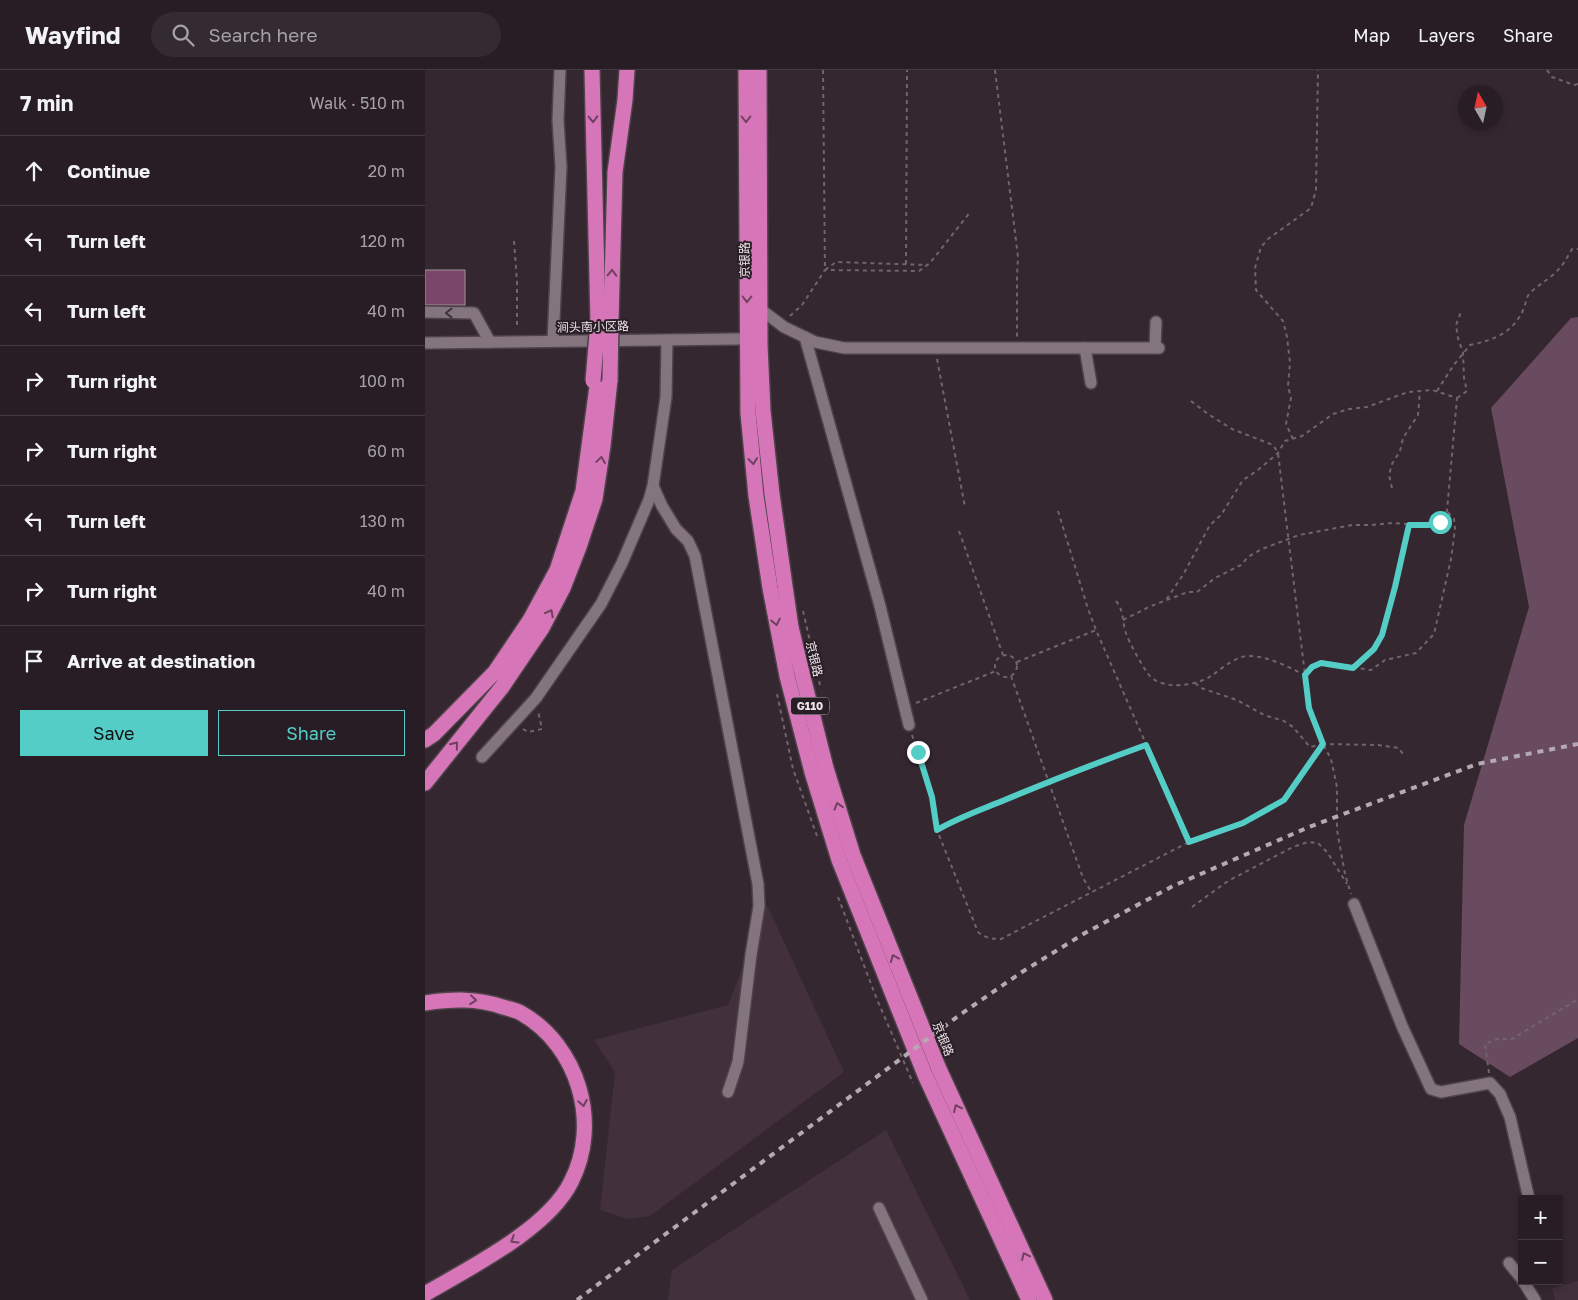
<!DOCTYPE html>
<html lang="en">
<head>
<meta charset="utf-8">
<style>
	body { margin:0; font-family:"Golos Text","Noto Sans SC",sans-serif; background:#342a31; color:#f1f3f6 }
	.controls { position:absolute; right:15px; bottom:15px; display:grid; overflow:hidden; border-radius:0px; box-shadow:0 2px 8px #0003 }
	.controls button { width:45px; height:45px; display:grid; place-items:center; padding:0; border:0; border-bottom:1px solid #443b41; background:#281d24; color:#f1f3f6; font:25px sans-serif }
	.compass { position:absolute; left:1033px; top:15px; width:45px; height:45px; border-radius:50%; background:#281d24; box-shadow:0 2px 8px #0003; rotate:351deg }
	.stop { position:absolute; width:15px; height:15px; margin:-11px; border:4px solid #54cdc6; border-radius:50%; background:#fff }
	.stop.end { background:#54cdc6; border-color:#fff; box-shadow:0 1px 5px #0008 }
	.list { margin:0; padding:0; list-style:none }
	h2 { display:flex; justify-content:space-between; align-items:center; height:65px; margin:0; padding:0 20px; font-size:21px }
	h2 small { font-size:16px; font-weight:400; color:#a5a2a6 }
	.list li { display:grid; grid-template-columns:32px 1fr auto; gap:15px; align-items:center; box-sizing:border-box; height:70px; padding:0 20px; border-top:1px solid #443b41 }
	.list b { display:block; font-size:19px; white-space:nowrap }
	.list em { font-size:16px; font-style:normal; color:#a5a2a6 }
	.actions { display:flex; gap:10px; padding:15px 20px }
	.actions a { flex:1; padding:11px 0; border:1px solid #54cdc6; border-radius:0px; text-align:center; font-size:18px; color:#54cdc6 }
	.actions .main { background:#54cdc6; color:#111 }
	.icon { flex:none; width:28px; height:28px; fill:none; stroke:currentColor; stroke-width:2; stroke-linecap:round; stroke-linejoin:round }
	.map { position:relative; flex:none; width:1153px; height:1230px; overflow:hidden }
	header { display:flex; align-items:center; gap:30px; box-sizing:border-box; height:70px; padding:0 25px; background:#281d24; border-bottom:1px solid #443b41 }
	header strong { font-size:24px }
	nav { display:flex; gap:28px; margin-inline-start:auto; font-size:18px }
	.search { width:350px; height:45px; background:#342a31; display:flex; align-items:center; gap:12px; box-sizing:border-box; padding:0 18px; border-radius:28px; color:#a5a2a6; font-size:19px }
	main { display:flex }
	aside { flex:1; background:#281d24 }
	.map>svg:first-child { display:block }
	.built { fill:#42303c }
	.green { fill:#694b5f }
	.building { fill:#7a476a; stroke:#a2919b }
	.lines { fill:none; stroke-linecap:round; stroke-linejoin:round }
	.minor-casing { stroke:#4e434a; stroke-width:14 }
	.highway-casing { stroke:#4e434a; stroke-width:18 }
	.path { stroke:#71656d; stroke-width:2; stroke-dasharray:4 4; stroke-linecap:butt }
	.minor { stroke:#84747e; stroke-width:11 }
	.highway { stroke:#d676b8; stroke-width:15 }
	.rail { stroke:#b4aab1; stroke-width:4; stroke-dasharray:6 6; stroke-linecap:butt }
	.highway-bridge-casing { stroke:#4e434a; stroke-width:18; stroke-linecap:butt }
	.highway-bridge { stroke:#d676b8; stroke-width:15 }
	.oneway { stroke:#6f4160 }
	.oneway2 { stroke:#40343c }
	.route { stroke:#54cdc6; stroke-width:6 }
	.labels { text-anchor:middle; stroke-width:4; stroke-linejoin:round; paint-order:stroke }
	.shield { fill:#2a1e26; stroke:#b2a9af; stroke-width:1 }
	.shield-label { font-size:11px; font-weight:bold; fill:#ede4ea }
	.street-label { font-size:12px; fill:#ede4ea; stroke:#2a1e26 }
</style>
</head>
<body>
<header>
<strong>Wayfind</strong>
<div class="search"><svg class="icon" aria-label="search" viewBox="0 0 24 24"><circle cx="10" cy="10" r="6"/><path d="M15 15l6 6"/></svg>Search here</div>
<nav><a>Map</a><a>Layers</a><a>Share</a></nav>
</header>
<main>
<aside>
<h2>7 min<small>Walk · 510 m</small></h2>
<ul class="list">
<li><svg class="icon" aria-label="ahead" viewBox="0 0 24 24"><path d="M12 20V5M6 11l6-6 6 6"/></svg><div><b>Continue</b></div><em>20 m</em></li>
<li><svg class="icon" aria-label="left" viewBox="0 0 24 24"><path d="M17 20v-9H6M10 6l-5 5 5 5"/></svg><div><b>Turn left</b></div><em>120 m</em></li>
<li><svg class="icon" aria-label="left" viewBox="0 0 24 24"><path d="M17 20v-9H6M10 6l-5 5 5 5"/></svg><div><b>Turn left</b></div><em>40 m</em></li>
<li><svg class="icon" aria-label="right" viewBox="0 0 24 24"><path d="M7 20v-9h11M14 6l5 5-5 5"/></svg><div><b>Turn right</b></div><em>100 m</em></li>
<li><svg class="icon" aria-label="right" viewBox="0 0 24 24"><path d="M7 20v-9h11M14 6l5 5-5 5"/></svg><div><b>Turn right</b></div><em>60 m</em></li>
<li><svg class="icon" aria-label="left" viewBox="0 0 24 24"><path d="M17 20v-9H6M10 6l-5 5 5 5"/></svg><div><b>Turn left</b></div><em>130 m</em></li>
<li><svg class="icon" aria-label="right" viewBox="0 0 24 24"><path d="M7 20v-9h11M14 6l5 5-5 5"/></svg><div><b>Turn right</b></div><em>40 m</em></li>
<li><svg class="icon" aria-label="arrive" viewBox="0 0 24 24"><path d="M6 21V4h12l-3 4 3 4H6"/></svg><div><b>Arrive at destination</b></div></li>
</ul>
<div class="actions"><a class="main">Save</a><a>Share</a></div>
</aside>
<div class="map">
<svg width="1153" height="1230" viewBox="0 0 1153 1230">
	<rect width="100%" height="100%" fill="#352730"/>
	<g class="built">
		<path d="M342,835L419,1002L225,1146L203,1149L175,1140L190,1002L169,970L303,935Z"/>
		<path d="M461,1060L545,1230H243L247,1200Z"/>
		<path d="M1153,1211V1230H1130L1127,1218Z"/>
	</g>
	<path class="green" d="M1153,247V968L1085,1007L1034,974L1039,755L1104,537L1066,338L1146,248Z"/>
	<rect class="building" x="0" y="200" width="40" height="35"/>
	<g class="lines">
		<g class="minor-casing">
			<g id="minor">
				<path d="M335,239L359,257L390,272L419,278H734"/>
				<path d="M0,242L49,243L65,272"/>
				<path d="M380,267L455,536L484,655"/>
				<path d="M128,271L136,97L133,50L135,0"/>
				<path d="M0,273L311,269H316L329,273"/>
				<path d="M660,278L666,313"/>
				<path d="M730,278L731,252"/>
				<path d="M228,416L237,436L251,459L263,471L270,486L333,814L334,836L326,885L313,992L303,1022"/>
				<path d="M57,687L111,628L176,534L197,493L224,430L228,416L241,327L242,270"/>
				<path d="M929,834L977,956L1006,1019L1016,1022L1065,1013L1075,1024L1085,1047L1104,1129"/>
				<path d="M454,1138L497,1230"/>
				<path d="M1084,1193L1097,1209"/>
				<path d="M1098,1211L1110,1230"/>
			</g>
		</g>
		<g class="highway-casing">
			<g id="highway">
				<path d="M167,0L173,251"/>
				<path d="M321,0L323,343L331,426L345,518L362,606L387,702L414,790L500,1005L604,1230"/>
				<path d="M334,0L335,275L338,341L347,424L360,516L366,557L377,603L401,698L428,785L514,999L620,1230"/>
				<path d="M186,251L190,102L200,30L202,0"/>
				<path d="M0,670L9,664L70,602L105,550L132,500L158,421L173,309"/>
				<path d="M0,713L77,617L117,558L138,518L154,477L170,429L178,376L185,310"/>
				<path d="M0,933C27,929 52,928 78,937C84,939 91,940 96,943C154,976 176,1054 146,1112C123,1159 44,1198 0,1224"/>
			</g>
		</g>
		<g class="path">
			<path d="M398,0L400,200"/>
			<path d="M570,0L593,187L592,207V267"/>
			<path d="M1122,0L1127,7L1149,15L1153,14"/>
			<path d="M89,171L92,212V259"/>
			<path d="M481,194L482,0"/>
			<path d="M400,200L411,192L502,195"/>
			<path d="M365,246L377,235L400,200L494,201L505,193L546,141"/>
			<path d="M512,289L540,437"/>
			<path d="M1012,321L1028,296L1045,275C1070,270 1089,262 1099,238C1101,233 1101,227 1105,223C1112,216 1121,211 1129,204C1137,197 1142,188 1147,179H1153"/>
			<path d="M1032,328L1042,321L1039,308L1038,283L1033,268L1031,255L1036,242"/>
			<path d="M766,331L783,344L807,359L848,375L853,383L884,638L898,674L906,689L912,717V760L920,804L926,824"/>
			<path d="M868,369L861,354L866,328L863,316L865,293L862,267L858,251L831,220L830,198L836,177L843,169L886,138L891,120L893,0"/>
			<path d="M967,418L964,405L967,394L975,381L978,368L993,345L995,321"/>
			<path d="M633,441L663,539L671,560L764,772"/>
			<path d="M534,461L578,585"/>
			<path d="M691,531C699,540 697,552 701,563C702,569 721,603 725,606C730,612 739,614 746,615C759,616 775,613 786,606C798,598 811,585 826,586C845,587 863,597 880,605L887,597L896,593L946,600L960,590L991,583L1009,564L1026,489L1030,459L1029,449L1022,441"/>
			<path d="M378,541L395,615"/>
			<path d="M698,550L726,536L763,522H772L790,508L816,495L823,487L837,479L874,465L927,455H947L967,453L1003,455L1015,452L1022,441L1032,328L1007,320L983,322L942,337L924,339L908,344L877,366L860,371L853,383L833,400L818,410L796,445L785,455L758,505L741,530"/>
			<circle cx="581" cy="596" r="11"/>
			<path d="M592,592L671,560"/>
			<path d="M928,598L949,579L957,565L971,517L984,455"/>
			<path d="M586,606L658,808L667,823"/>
			<path d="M770,613L776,618L812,630L839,645L859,651L868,657L885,677L898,674"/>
			<path d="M352,624L368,699L392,766"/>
			<path d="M491,633L571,601"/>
			<path d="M98,659L103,662L117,659L113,641"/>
			<path d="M487,665L507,727L512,760L553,862C560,868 567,869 576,869L764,772L818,753L859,730L898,674L953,675L974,678L979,686"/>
			<path d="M512,760L527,751L624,712L720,675"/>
			<path d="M413,827L451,927L488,1013"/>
			<path d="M767,837L803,811L868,777L883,772L893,773L902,782L922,814"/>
			<path d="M1064,1003L1060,974L1072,969H1087L1150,931L1153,927"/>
		</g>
		<use href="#minor" class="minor"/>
		<use href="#highway" class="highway"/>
		<path class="rail" d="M152,1230L536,944L597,902L660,863L748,816L884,757L1052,694L1153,674"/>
		<g class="highway-bridge-casing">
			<g id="highway-bridge">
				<path d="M185,310L186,251"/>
				<path d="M168,311L173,251"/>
			</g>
		</g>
		<use href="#highway-bridge" class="highway-bridge"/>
	</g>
	<defs><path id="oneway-chevron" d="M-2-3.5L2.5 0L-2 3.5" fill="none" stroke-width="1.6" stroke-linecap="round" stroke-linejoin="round" transform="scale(1.25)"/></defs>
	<g class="oneway">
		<use href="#oneway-chevron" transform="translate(168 49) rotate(89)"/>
		<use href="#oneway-chevron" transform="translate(321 49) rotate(90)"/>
		<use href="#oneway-chevron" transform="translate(187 203) rotate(-88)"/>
		<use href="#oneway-chevron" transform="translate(322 229) rotate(90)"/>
		<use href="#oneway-chevron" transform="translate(176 390) rotate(-82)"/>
		<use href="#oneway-chevron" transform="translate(328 391) rotate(84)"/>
		<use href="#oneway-chevron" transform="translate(125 543) rotate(-62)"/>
		<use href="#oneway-chevron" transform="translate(351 552) rotate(79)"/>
		<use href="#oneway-chevron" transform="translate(30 675) rotate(-51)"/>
		<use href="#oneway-chevron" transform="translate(413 736) rotate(-107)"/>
		<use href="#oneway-chevron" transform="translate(469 888) rotate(-112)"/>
		<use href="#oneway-chevron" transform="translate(48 930) rotate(6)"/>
		<use href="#oneway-chevron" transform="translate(158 1033) rotate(80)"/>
		<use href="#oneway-chevron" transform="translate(532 1038) rotate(-115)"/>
		<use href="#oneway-chevron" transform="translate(89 1170) rotate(148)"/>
		<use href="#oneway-chevron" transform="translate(600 1186) rotate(-115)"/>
	</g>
	<use class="oneway2" href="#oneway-chevron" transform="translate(24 243) rotate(-180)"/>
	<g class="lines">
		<path class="route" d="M493,682L507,727L512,760C534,747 558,739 582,729C628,710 674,692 721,675L764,772L818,753L859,730L898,674L884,638L880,605L887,597L896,593L928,598L949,579L957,565L970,517L984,455H1003L1015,452"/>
	</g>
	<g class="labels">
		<rect class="shield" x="366" y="627.5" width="38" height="17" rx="4"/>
		<g class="shield-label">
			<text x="385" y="640">G110</text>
		</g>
		<g class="street-label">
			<text transform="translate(320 190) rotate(-90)" y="4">京银路</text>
			<text transform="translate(168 257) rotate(-1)" y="4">涧头南小区路</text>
			<text transform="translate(389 589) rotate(77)" y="4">京银路</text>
			<text transform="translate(518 969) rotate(68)" y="4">京银路</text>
		</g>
	</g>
</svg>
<div class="controls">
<button>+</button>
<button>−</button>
</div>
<svg class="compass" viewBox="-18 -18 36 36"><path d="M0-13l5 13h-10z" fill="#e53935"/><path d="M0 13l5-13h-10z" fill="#a5a2a6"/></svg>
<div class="stop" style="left:1015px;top:452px"></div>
<div class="stop end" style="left:493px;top:682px"></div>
</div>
</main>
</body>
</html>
